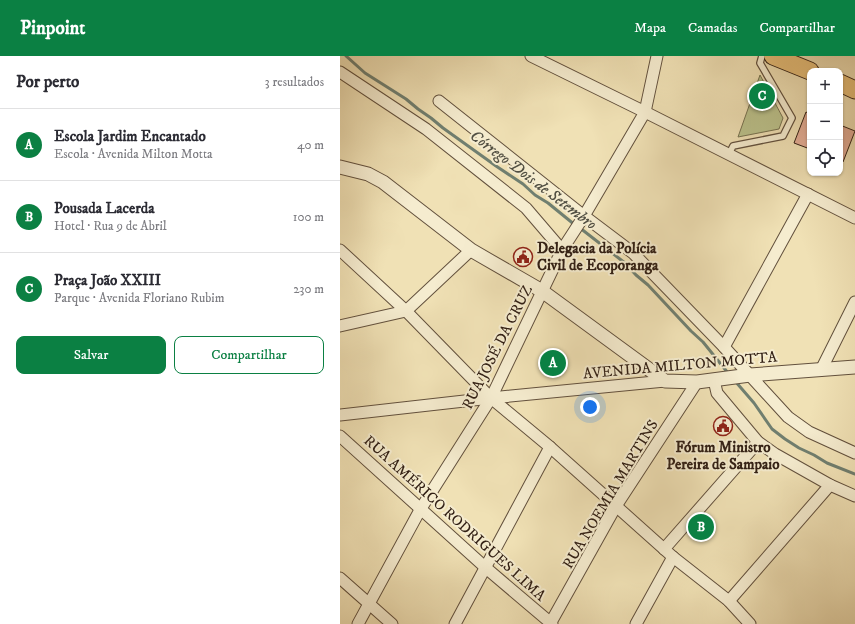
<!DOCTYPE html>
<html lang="pt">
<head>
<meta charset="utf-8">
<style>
	body { margin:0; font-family:"IM FELL DW Pica",serif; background:#f7f7f7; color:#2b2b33 }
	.controls { position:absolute; right:12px; top:12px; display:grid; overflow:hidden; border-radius:8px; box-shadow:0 1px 3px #0004 }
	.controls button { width:36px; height:36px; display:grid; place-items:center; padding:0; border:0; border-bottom:1px solid #e1e1e2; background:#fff; color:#2b2b33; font:20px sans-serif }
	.you { position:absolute; left:250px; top:351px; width:14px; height:14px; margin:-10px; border:3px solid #fff; border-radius:50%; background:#1a73e8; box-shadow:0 0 0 6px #1a73e833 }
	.badge { display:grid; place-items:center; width:26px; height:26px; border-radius:50%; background:#0b8043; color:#fff; font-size:13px; font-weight:700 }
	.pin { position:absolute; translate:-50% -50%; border:2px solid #fff; box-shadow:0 1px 4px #0006 }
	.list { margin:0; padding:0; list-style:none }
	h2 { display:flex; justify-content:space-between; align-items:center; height:52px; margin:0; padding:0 16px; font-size:17px }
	h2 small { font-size:13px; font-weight:400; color:#7c7c81 }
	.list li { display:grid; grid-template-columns:26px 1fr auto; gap:12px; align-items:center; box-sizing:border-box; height:72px; padding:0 16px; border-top:1px solid #e1e1e2 }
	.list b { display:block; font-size:15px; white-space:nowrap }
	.list p { margin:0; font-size:13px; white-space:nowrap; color:#7c7c81 }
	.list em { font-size:13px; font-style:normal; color:#7c7c81 }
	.actions { display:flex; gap:8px; padding:12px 16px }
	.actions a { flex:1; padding:9px 0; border:1px solid #0b8043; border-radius:8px; text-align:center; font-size:14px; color:#0b8043 }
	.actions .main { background:#0b8043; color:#fff }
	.icon { flex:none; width:22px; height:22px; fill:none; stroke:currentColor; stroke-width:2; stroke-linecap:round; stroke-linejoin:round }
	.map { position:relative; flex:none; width:515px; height:568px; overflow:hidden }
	header { display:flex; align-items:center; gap:24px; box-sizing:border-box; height:56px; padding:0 20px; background:#0b8043; color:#fff }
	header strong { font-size:19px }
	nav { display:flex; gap:22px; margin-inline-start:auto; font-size:14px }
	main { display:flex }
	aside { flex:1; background:#fff }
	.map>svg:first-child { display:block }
	.green { fill:#bbc28c; stroke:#767150 }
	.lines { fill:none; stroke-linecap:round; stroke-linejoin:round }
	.stream { stroke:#707f70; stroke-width:3 }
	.building { fill:#e3ad96; stroke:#322015 }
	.service-casing { stroke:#62503d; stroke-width:8 }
	.minor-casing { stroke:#62503d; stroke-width:13 }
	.tertiary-casing { stroke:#62503d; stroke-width:15 }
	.primary-casing { stroke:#322015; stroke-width:19 }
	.service { stroke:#f5eccf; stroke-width:5.5 }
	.minor { stroke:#f5eccf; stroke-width:11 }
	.tertiary { stroke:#f5eccf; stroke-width:13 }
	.primary { stroke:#e8c07a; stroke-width:17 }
	.labels { text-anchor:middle; stroke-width:4; stroke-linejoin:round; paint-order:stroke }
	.poi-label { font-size:15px; font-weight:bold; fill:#322015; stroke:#f5eccf; text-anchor:start }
	.street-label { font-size:15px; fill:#322015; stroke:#f5eccf }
	.water-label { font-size:16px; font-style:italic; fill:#514f43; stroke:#f5eccf }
</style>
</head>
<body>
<header>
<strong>Pinpoint</strong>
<nav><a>Mapa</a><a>Camadas</a><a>Compartilhar</a></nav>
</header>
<main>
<aside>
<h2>Por perto<small>3 resultados</small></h2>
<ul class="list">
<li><span class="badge">A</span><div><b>Escola Jardim Encantado</b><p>Escola · Avenida Milton Motta</p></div><em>40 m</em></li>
<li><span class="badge">B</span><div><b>Pousada Lacerda</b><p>Hotel · Rua 9 de Abril</p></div><em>100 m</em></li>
<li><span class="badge">C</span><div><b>Praça João XXIII</b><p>Parque · Avenida Floriano Rubim</p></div><em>230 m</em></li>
</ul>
<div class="actions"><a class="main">Salvar</a><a>Compartilhar</a></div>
</aside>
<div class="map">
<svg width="515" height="568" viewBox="0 0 515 568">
	<rect width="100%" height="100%" fill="#f0e1b5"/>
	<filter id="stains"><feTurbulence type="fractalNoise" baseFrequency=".005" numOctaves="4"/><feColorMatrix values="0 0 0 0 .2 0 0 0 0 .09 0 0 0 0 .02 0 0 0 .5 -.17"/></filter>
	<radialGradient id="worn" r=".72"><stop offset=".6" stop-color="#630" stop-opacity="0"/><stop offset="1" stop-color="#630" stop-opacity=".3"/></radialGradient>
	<path class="green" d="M420,19L443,62L439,73L398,81Z"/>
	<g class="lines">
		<g class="stream">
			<path d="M6,0L25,17L66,43L78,53L91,62L103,72L156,110L183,128L195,139L208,147L235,169"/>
			<path d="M240,172L285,207L296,219L308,229L351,275L363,286L388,317"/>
			<path d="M395,325L414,347L432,373L445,383L459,392L474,399L487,407L515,418"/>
		</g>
	</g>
	<g class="building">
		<path d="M466,56L470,58V93L454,87Z"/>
		<path d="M500,69L515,75L503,106L500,105Z"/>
	</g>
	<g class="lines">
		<g class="service-casing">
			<path id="service" d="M389,98L393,90L443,80L452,62L420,7L422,0"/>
		</g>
		<g class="minor-casing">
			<g id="minor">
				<path d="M191,0L305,56L515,162"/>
				<path d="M0,16L86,73L186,152L222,194"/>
				<path d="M99,45L244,160L293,197L384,291L448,361L469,376L515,397"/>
				<path d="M0,194L66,255L151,342L210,391L333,501L389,545L410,568"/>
				<path d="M0,270L66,255L131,194"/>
				<path d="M384,291L468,138"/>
				<path d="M481,314L515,246"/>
				<path d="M374,324L377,337L418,386L435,398L490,429L515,440"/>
				<path d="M0,359L151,342L325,325"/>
				<path d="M0,380L146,512L212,568"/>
				<path d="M324,493L418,386"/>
				<path d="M0,522L52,568"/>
				<path d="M389,545L490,429"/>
				<path d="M18,568L80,454L151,342L222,194L244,160L305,56L317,0"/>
				<path d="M115,568L210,391"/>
				<path d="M210,568L276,450L357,326"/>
				<path d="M296,568L333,501"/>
			</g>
		</g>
		<g class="tertiary-casing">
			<path id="tertiary" d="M0,111L28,118L43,126L131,194L202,235L325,325L357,326L410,319L515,311"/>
		</g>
		<g class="primary-casing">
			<g id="primary">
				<path d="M433,0L470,15"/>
				<path d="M500,27L515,34"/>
			</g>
		</g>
		<use href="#service" class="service"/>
		<use href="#minor" class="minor"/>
		<use href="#tertiary" class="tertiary"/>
		<use href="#primary" class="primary"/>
	</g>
	<defs>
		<g id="civic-ring" transform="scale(1)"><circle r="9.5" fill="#f5eccf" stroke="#8f2418" stroke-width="1.5"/><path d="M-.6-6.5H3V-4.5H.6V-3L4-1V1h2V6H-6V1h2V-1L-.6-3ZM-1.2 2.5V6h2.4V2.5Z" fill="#8f2418"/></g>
	</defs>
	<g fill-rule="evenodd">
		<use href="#civic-ring" x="183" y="201"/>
		<use href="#civic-ring" x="383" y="370"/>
	</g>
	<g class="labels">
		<g class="poi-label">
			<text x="197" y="197">Delegacia da Polícia<tspan x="197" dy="17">Civil de Ecoporanga</tspan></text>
			<text x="383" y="396" text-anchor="middle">Fórum Ministro<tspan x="383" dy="17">Pereira de Sampaio</tspan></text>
		</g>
		<g class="street-label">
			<text transform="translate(157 291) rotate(-63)" y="5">RUA JOSÉ DA CRUZ</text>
			<text transform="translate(340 309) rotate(-5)" y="5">AVENIDA MILTON MOTTA</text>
			<text transform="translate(270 438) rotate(-59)" y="5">RUA NOEMIA MARTINS</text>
			<text transform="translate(115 462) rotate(42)" y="5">RUA AMÉRICO RODRIGUES LIMA</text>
		</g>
		<g class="water-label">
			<text transform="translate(194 123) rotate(37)" y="6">Córrego Dois de Setembro</text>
		</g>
	</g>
	<rect width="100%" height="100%" filter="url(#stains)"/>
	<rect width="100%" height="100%" fill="url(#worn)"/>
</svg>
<div class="controls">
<button>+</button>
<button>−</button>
<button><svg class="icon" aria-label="locate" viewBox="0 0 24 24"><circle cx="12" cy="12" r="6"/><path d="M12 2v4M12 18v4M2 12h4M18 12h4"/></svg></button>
</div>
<div class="you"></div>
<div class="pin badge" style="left:213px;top:307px">A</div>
<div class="pin badge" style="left:361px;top:471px">B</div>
<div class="pin badge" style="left:422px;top:40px">C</div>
</div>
</main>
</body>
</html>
